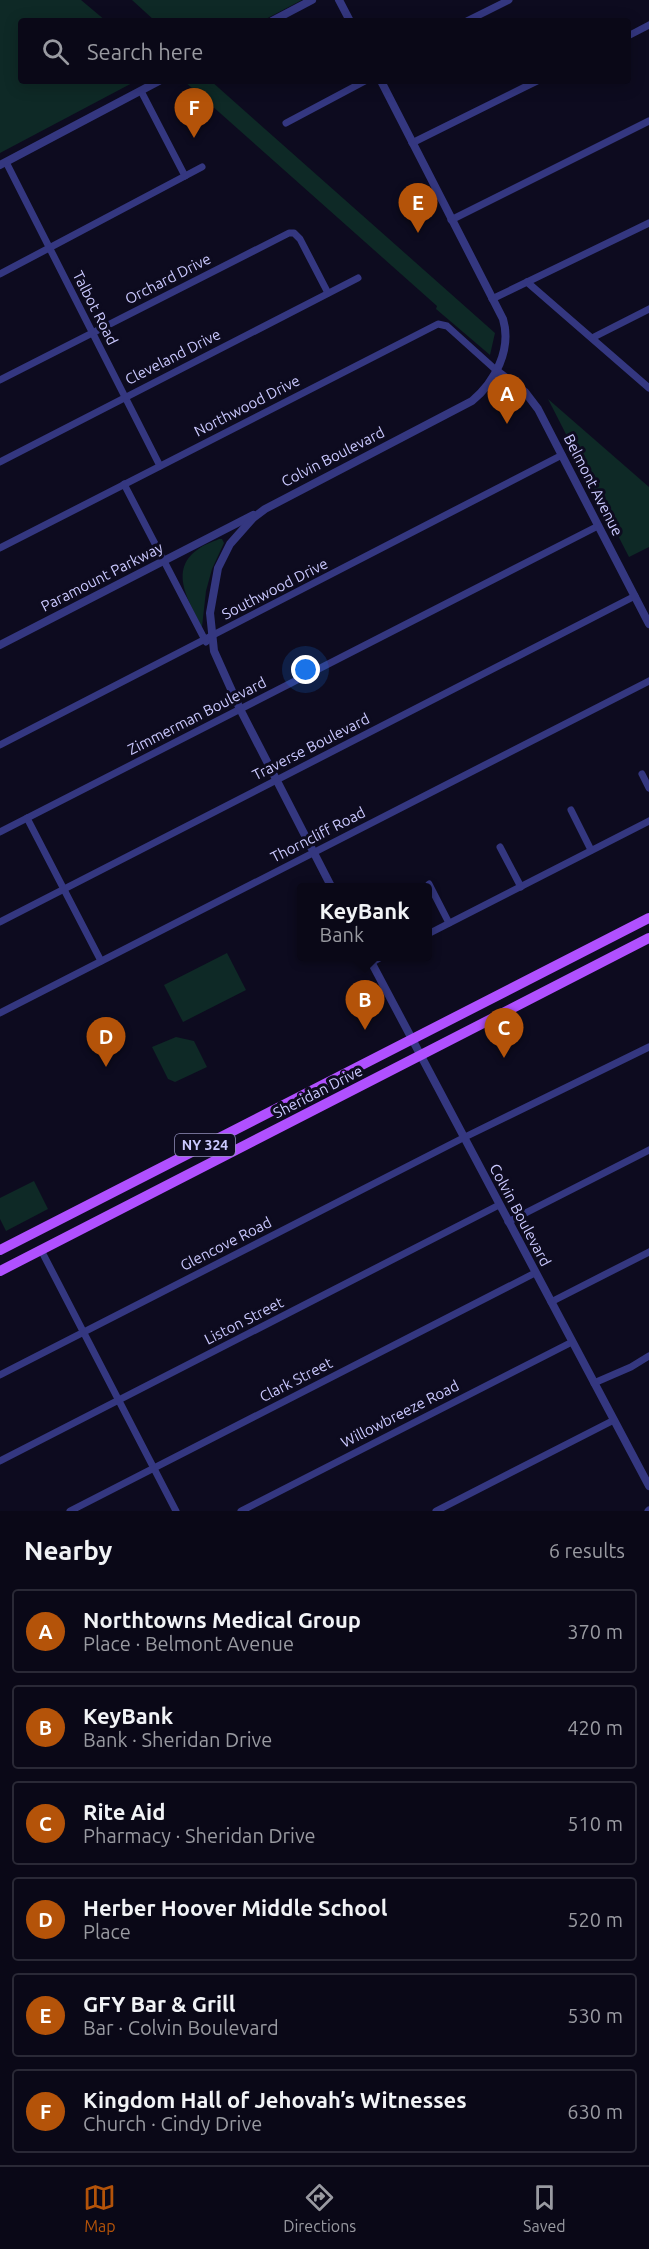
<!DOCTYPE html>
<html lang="en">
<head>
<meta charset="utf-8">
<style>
	body { margin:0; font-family:Ubuntu,sans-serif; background:#131120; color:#f1f3f6 }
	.you { position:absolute; left:306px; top:670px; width:21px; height:21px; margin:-15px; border:4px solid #fff; border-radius:50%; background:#1a73e8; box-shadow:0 0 0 9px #1a73e833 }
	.badge { display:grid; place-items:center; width:39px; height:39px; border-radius:50%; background:#b45309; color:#fff; font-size:20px; font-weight:700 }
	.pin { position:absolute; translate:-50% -50px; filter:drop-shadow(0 2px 3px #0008) }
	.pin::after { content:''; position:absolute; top:32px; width:21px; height:18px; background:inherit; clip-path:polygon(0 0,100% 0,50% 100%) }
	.popup { position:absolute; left:297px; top:883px; width:135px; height:78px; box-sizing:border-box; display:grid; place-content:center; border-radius:6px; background:#0a0817; filter:drop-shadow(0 2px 4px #0005); font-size:20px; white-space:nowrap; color:#999aa1 }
	.popup b { font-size:22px; color:#f1f3f6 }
	.popup::after { content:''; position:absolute; left:50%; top:100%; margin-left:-12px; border:12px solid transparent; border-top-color:#0a0817 }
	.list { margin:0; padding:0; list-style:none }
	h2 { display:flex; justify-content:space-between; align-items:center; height:78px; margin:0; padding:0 24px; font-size:26px }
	h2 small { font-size:20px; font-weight:400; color:#999aa1 }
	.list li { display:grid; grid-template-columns:39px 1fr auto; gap:18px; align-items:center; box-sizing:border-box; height:84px; margin:0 12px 12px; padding:0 12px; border:2px solid #2a2936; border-radius:6px }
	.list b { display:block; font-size:22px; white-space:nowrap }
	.list p { margin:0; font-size:20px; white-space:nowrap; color:#999aa1 }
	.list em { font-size:20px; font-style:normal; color:#999aa1 }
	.icon { flex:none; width:33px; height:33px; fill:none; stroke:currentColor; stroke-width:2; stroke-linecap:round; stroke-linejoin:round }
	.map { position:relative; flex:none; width:649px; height:1511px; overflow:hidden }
	.search { position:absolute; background:#0a0817; box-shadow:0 3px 15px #0003; left:18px; right:18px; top:18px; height:66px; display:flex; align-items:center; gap:15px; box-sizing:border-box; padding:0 21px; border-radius:6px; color:#999aa1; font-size:22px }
	.sheet { height:654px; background:#0a0817 }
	nav { display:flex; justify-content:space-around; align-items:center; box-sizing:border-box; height:84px; border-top:2px solid #2a2936; background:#0a0817; font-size:16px; color:#999aa1 }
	nav a { display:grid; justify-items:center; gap:3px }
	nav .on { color:#b45309 }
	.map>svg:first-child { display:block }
	.green { fill:#0e2926 }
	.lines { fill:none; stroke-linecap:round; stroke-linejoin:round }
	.minor { stroke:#343780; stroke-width:7 }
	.tertiary { stroke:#343780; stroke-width:8 }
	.primary { stroke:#b050ff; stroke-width:10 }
	.labels { text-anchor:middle; stroke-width:6; stroke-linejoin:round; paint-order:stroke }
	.shield { fill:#0d0b1f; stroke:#9290bc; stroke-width:1.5 }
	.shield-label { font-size:14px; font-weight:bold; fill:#cbc9ff }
	.street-label { font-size:15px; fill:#cbc9ff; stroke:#0d0b1f }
</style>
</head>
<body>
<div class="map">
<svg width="649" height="1511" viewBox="0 0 649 1511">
	<rect width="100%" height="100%" fill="#0d0b1f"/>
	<g class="green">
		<path d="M0,0H81L106,21H21V81H136L0,153Z"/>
		<path d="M132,0H302L262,21H155Z"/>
		<path d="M184,81H211L495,333L490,355L436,309L437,306Z"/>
		<path d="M548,399L649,487V547L629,557Z"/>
		<path d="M219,539H222L224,543L212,569L206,591L202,627C190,603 168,571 197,550C203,545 212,542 219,539Z"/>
		<path d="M227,953L246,990L183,1022L164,985Z"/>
		<path d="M176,1037L194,1041L207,1067L175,1082L168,1079L152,1047Z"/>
		<path d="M34,1181L48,1209L6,1231L0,1219V1198Z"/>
	</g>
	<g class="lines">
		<g class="minor">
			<path d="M467,21L509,0"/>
			<path d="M628,36L649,25"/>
			<path d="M141,91L185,176"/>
			<path d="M286,123L365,81"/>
			<path d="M412,143L537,81"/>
			<path d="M6,162L160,466"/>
			<path d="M451,220L649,121"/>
			<path d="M0,274L202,167"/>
			<path d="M527,282L649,388"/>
			<path d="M492,299L649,223"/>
			<path d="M592,338L649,309"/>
			<path d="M0,380L289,233H294L300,239L328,293"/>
			<path d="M0,462L358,278"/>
			<path d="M124,484L206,642"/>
			<path d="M0,548L438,324L447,326L497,371"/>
			<path d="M0,745L562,455"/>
			<path d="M642,774L649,788"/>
			<path d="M571,810L591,850"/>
			<path d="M27,818L101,961"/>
			<path d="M0,832L598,526"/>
			<path d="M500,847L521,887"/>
			<path d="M429,884L449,923"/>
			<path d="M0,922L635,596"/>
			<path d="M428,934L649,821"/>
			<path d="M371,963L383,956"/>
			<path d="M0,1013L649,681"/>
			<path d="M508,1222L649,1150"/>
			<path d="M41,1250L176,1511"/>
			<path d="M551,1302L649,1252"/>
			<path d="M0,1375L463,1138L649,1047"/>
			<path d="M594,1383L631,1367L649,1356"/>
			<path d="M0,1461L499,1205"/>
			<path d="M70,1511L535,1273"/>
			<path d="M241,1511L572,1342"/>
			<path d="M436,1511L614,1420"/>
			<path d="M648,1511L649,1510"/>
		</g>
		<g class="tertiary">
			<path d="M339,0L350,21"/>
			<path d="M272,21L312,0"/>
			<path d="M0,165L159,81"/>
			<path d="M497,371L525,392L538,409L649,624"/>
			<path d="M0,645L253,515"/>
			<path d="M332,888L240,709L214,651L210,613L218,568L230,544L253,518L265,509L472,401C495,382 512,349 503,319L381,81"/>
			<path d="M368,956L649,1486"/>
		</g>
		<g class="primary">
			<path d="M0,1250L649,918"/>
			<path d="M0,1271L649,938"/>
		</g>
	</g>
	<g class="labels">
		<rect class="shield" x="175" y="1134" width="60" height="22" rx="4.5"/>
		<g class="shield-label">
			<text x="205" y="1150">NY 324</text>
		</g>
		<g class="street-label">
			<text transform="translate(168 279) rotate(-27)" y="5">Orchard Drive</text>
			<text transform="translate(95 308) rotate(63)" y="5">Talbot Road</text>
			<text transform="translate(173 357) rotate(-27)" y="5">Cleveland Drive</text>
			<text transform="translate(247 406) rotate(-27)" y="5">Northwood Drive</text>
			<text transform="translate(333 457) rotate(-27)" y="5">Colvin Boulevard</text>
			<text transform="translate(593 485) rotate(63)" y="5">Belmont Avenue</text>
			<text transform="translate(102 577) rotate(-27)" y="5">Paramount Parkway</text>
			<text transform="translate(275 589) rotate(-27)" y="5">Southwood Drive</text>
			<text transform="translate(197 716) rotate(-27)" y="5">Zimmerman Boulevard</text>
			<text transform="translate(311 747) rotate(-27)" y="5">Traverse Boulevard</text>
			<text transform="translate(318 835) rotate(-27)" y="5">Thorncliff Road</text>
			<text transform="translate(318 1092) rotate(-27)" y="5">Sheridan Drive</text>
			<text transform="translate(520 1215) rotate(62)" y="5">Colvin Boulevard</text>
			<text transform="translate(226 1244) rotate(-27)" y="5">Glencove Road</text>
			<text transform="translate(244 1321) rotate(-27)" y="5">Liston Street</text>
			<text transform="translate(296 1380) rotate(-27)" y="5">Clark Street</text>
			<text transform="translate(400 1414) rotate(-27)" y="5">Willowbreeze Road</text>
		</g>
	</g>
</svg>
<div class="you"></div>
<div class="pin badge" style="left:507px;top:424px">A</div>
<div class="pin badge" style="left:365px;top:1030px">B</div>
<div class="popup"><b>KeyBank</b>Bank</div>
<div class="pin badge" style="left:504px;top:1058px">C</div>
<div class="pin badge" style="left:106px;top:1067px">D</div>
<div class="pin badge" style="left:418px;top:233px">E</div>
<div class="pin badge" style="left:194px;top:138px">F</div>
<div class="search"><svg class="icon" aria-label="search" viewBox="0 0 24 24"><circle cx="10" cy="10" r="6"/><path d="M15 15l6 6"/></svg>Search here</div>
</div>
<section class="sheet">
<h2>Nearby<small>6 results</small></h2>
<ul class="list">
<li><span class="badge">A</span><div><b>Northtowns Medical Group</b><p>Place · Belmont Avenue</p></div><em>370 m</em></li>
<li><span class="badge">B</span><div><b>KeyBank</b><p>Bank · Sheridan Drive</p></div><em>420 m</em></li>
<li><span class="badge">C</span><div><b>Rite Aid</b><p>Pharmacy · Sheridan Drive</p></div><em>510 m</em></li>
<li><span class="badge">D</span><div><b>Herber Hoover Middle School</b><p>Place</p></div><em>520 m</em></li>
<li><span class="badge">E</span><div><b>GFY Bar &amp; Grill</b><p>Bar · Colvin Boulevard</p></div><em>530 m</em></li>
<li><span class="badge">F</span><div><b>Kingdom Hall of Jehovah’s Witnesses</b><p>Church · Cindy Drive</p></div><em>630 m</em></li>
</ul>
</section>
<nav>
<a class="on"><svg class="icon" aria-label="map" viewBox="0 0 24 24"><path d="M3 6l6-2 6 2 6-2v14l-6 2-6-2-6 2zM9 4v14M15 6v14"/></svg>Map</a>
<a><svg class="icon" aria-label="directions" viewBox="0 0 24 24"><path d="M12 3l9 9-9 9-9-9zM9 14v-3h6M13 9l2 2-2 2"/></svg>Directions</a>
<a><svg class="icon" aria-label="saved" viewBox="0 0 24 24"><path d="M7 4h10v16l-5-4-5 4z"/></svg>Saved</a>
</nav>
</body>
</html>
